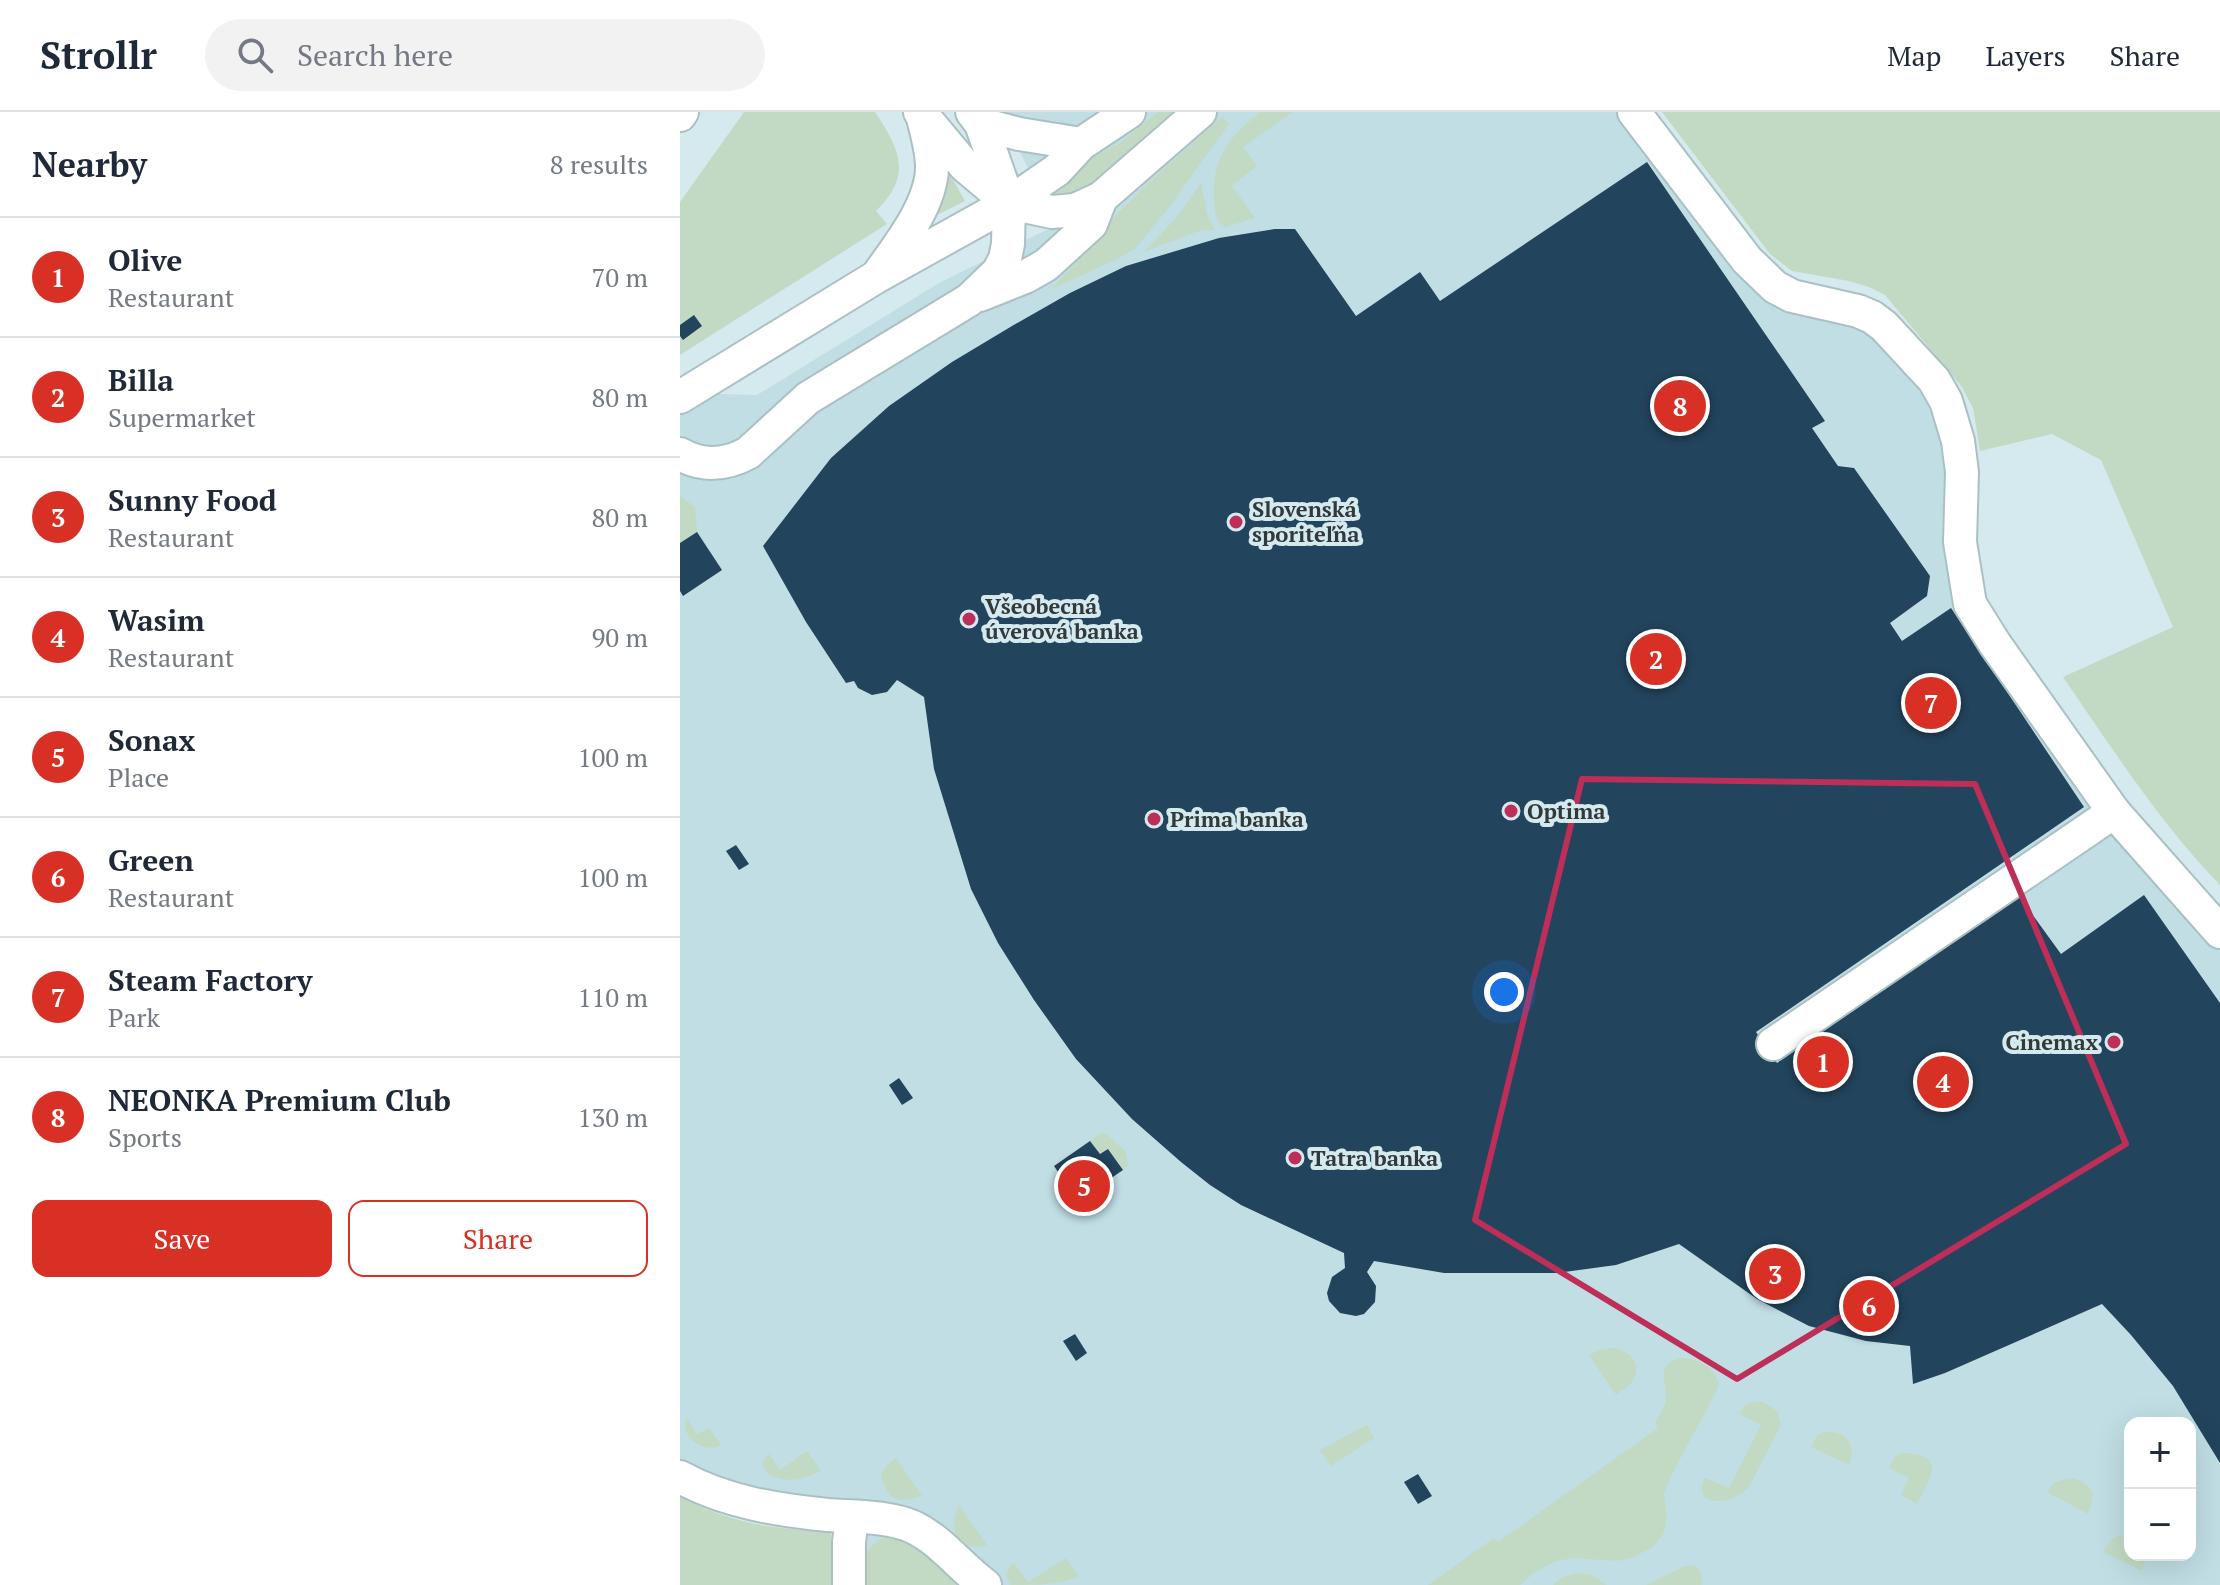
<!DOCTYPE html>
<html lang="en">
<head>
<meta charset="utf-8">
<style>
	body { margin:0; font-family:"PT Serif",serif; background:#f2f2f3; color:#1f2937 }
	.controls { position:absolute; right:24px; bottom:24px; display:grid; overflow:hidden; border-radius:16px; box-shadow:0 8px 32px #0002 }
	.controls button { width:72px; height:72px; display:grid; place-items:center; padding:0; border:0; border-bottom:2px solid #e0e1e3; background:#fff; color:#1f2937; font:40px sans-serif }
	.you { position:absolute; left:824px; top:880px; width:28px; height:28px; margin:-20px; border:6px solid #fff; border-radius:50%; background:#1a73e8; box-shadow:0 0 0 12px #1a73e833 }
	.badge { display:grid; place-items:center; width:52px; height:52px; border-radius:50%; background:#d93025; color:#fff; font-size:26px; font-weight:700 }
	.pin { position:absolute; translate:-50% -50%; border:4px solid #fff; box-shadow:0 2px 8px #0006 }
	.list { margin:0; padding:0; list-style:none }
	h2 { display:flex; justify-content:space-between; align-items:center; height:104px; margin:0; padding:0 32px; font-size:34px }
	h2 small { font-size:26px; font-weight:400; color:#747a83 }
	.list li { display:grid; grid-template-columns:52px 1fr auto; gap:24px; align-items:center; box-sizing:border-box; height:120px; padding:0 32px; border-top:2px solid #e0e1e3 }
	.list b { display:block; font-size:30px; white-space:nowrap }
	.list p { margin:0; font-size:26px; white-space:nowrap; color:#747a83 }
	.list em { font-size:26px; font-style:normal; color:#747a83 }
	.actions { display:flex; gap:16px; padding:24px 32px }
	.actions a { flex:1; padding:18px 0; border:2px solid #d93025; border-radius:16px; text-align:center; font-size:28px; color:#d93025 }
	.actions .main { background:#d93025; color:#fff }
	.icon { flex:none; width:44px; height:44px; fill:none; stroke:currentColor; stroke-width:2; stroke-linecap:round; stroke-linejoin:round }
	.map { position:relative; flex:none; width:1540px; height:1473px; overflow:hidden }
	header { display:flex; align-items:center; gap:48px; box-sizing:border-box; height:112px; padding:0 40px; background:#fff; border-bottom:2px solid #e0e1e3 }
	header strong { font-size:38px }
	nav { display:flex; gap:44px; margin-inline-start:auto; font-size:28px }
	.search { width:560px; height:72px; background:#f2f2f3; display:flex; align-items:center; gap:20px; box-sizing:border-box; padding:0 28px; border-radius:44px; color:#747a83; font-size:30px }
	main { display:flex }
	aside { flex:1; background:#fff }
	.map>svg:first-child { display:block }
	.built { fill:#c0dee4; fill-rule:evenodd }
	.green { fill:#c2dac3 }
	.building { fill:#22445c }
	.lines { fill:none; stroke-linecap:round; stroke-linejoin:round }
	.minor-casing { stroke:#abc0c3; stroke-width:36 }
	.minor { stroke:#fff; stroke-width:32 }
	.marked { fill:none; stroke:#bd2e58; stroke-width:6; stroke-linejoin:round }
	.poi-dot { fill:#bd2e58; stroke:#d5eaee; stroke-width:3 }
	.labels { text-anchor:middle; stroke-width:8; stroke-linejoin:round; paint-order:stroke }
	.poi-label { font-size:22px; font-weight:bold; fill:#31393a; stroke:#d5eaee; text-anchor:start }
</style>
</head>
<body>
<header>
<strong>Strollr</strong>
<div class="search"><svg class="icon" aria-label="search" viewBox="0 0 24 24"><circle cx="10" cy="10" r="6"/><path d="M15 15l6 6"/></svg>Search here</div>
<nav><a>Map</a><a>Layers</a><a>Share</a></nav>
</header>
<main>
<aside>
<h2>Nearby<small>8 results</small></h2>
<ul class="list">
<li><span class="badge">1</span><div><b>Olive</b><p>Restaurant</p></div><em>70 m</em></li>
<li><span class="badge">2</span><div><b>Billa</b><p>Supermarket</p></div><em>80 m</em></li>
<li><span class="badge">3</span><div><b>Sunny Food</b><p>Restaurant</p></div><em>80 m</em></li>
<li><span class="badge">4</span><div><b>Wasim</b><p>Restaurant</p></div><em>90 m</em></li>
<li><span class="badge">5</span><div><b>Sonax</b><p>Place</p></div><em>100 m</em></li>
<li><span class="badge">6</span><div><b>Green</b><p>Restaurant</p></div><em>100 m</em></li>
<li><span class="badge">7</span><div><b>Steam Factory</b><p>Park</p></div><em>110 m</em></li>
<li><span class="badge">8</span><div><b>NEONKA Premium Club</b><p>Sports</p></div><em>130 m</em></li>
</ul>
<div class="actions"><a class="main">Save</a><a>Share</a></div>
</aside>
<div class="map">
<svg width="1540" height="1473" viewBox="0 0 1540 1473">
	<rect width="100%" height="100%" fill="#d5eaee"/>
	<path class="built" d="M321,0H954L1067,148L1178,199L1254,268L1286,471L1540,820V1473H169L172,1405L0,1365V285L5,281L77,283L259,171L366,118L376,115ZM1450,1311H1510V1443H1450Z"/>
	<g class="green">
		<path d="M64,0H195C220,38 233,63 196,99L207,112L0,243V90Z"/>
		<path d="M478,0H503L415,72L384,84H368V70L440,31Z"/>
		<path d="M581,0H613L563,35L577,54L552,74L575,106L545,115C535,109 535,99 534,87C532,46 549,24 581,0Z"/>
		<path d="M982,0H1540V773C1479,710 1432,636 1383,565L1493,515L1421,348L1372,322L1300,339L1293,296L1282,275L1205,183L1189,175L1169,169L1112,159L1090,142Z"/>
		<path d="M542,5L549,12L487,98L455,137L435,148L370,178L398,149L422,117L479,61Z"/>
		<path d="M264,51L285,89L247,108Z"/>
		<path d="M521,71L527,102L535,118L519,119L464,140L497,105Z"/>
		<path d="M0,384L15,395L17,420L0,431Z"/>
		<path d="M421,1021H425L445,1039L448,1053L443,1058L429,1037L420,1042L410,1029Z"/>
		<path d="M932,1236C949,1238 964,1251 952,1270C948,1275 941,1279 936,1283L909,1243L920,1238Z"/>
		<path d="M1001,1246C1019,1247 1036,1255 1039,1274L990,1366L984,1382L987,1404L984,1421L973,1435L952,1446L937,1449L892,1446L874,1450L855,1460L840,1473H748L814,1426L818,1430L978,1316L975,1309C981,1301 986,1294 986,1284C986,1265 975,1253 1001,1246Z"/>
		<path d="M1074,1289L1083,1290L1097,1299L1101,1313L1069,1375C1057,1387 1041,1393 1025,1386C1021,1379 1021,1373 1025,1366L1049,1376L1081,1313L1059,1302L1065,1293Z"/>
		<path d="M6,1305L17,1322L29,1316L41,1333C23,1342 0,1326 6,1305Z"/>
		<path d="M687,1313L694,1326L651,1354L640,1338Z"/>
		<path d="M1144,1320C1168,1319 1176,1332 1169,1353L1131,1335L1137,1324Z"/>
		<path d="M127,1339L141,1359C123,1368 97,1374 83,1356V1349L89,1342L100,1358Z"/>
		<path d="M1222,1341C1268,1341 1251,1366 1237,1392L1221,1383L1229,1366L1209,1356L1215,1345Z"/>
		<path d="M216,1346L242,1384C217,1392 207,1389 201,1362L207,1353Z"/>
		<path d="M1389,1366C1400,1367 1406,1371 1413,1381L1412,1391L1408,1402L1367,1380L1375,1370Z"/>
		<path d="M0,1384C54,1413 91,1416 151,1420V1473H0Z"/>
		<path d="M279,1393L307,1433C277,1441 267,1418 279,1393Z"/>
		<path d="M209,1424L229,1429L250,1444L276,1473H182C182,1451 184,1431 209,1424Z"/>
		<path d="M1438,1424L1450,1425V1443H1467L1462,1459L1424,1440L1432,1427Z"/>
		<path d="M386,1446L399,1465C379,1473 353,1473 331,1473C324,1465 326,1457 334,1451L348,1470Z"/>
		<path d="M1012,1453C1022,1457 1022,1463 1021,1473H966L1005,1454Z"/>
		<path d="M902,1461L913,1463L926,1473H873C882,1464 890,1462 902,1461Z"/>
	</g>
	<g class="building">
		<path d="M967,50L1145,309L1132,316L1158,354L1174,356L1250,464L1247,484L1210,511L1222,529L1271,496L1404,695L1076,920L1097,951L1339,784L1381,842L1464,783L1540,891V1351L1493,1274L1451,1223L1422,1192L1265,1261L1233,1272L1230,1234L1186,1229L1129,1214L1077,1187L999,1132L936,1153L877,1161H764L694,1149L687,1160L696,1174L695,1190L684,1202L676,1204L660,1201L649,1189L647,1181L652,1165L665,1156L664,1141L561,1093L530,1073L501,1050L452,1007L396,947L354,888L318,831L291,777L254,657L244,585L217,568L207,580L192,583L178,576L174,569L166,571L126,510L83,434L151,346L209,294L272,250L332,214L390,181L446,154L539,126L595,117H615L676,204L740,160L760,189Z"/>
		<path d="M14,203L22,214L3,228L0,224V213Z"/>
		<path d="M17,420L42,458L3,484L0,479V431Z"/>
		<path d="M56,733L69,752L59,758L46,739Z"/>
		<path d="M219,966L233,986L222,993L209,973Z"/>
		<path d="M410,1029L420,1042L428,1037L443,1058L398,1089L374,1054Z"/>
		<path d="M395,1222L407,1241L396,1249L383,1229Z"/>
		<path d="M738,1362L752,1384L738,1392L724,1370Z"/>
	</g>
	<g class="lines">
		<g class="minor-casing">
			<g id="minor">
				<path d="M240,0L285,54L329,91L372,100L395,98L421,86L520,0"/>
				<path d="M954,0L1067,148L1095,175L1112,184L1178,199L1192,205L1204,214L1254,268L1266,289L1278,329L1282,360L1280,430L1290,492L1315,532L1434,700L1540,820"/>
				<path d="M0,3L2,0"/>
				<path d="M301,12L339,22L401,32"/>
				<path d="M200,160C220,132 252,91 252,55C252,38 247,22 243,6"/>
				<path d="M300,183L345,165L366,153L411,112L421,86"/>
				<path d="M0,285L196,165L329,91L377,58L401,32L449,0"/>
				<path d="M0,342C22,355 46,353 68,341L128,286L289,188L318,160L325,147L328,132L329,91L301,12L292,0"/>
				<path d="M1093,932L1434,700"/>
				<path d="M0,1365C45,1390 97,1398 148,1403C175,1405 208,1404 233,1415C261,1428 280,1455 305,1473"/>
				<path d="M169,1473V1430L172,1405"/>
			</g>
		</g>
		<use href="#minor" class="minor"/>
	</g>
	<path class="marked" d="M902,667L1295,672L1446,1032L1057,1267L795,1108Z"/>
	<g class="poi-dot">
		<circle cx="556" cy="410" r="8"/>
		<circle cx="289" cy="507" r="8"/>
		<circle cx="831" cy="699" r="8"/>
		<circle cx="474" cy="707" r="8"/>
		<circle cx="1434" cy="930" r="8"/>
		<circle cx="615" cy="1046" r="8"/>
	</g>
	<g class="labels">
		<g class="poi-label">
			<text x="572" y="405">Slovenská<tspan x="572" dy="25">sporiteľňa</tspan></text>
			<text x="305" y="502">Všeobecná<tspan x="305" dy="25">úverová banka</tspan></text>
			<text x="847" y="707">Optima</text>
			<text x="490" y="715">Prima banka</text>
			<text x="1418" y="938" text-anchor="end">Cinemax</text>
			<text x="631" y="1054">Tatra banka</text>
		</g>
	</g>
</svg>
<div class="controls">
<button>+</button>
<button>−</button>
</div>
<div class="you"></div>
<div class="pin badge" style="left:1143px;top:950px">1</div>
<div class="pin badge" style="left:976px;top:547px">2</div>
<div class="pin badge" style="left:1095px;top:1162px">3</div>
<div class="pin badge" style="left:1263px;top:970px">4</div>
<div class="pin badge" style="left:404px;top:1074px">5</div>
<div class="pin badge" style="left:1189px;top:1194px">6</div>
<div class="pin badge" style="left:1251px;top:591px">7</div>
<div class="pin badge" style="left:1000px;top:294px">8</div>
</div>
</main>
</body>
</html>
